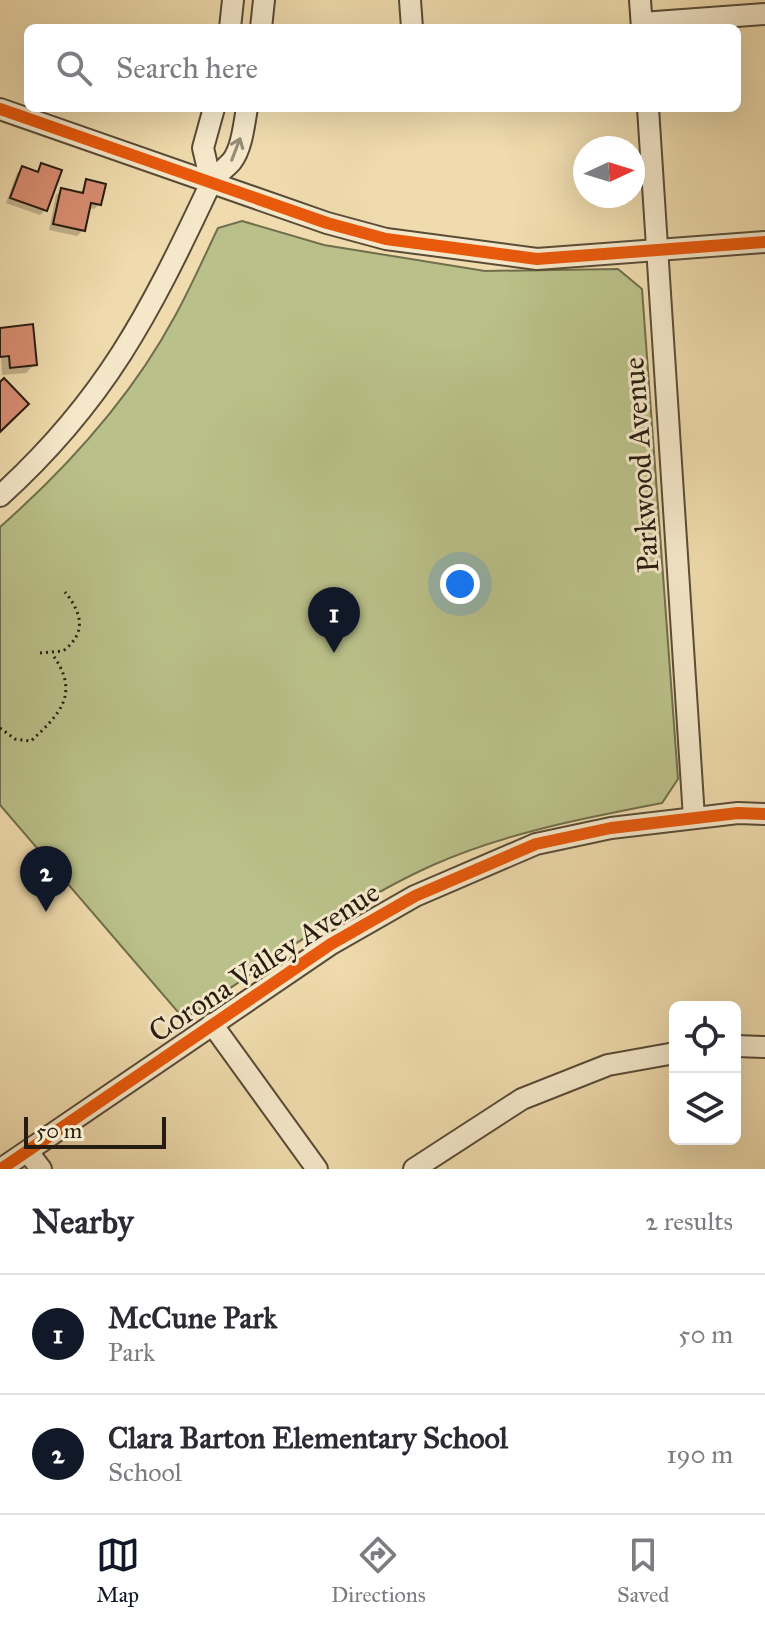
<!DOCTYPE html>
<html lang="en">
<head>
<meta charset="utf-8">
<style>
	body { margin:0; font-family:"IM FELL Great Primer",serif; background:#f2f2f3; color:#2b2b33 }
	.controls { position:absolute; right:24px; bottom:24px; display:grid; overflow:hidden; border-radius:12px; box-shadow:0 8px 32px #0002 }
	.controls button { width:72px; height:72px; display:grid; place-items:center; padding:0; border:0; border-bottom:2px solid #e1e1e2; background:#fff; color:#2b2b33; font:40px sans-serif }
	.compass { position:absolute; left:573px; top:136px; width:72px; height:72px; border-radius:50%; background:#fff; box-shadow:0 8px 32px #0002; rotate:86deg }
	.scale { position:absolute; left:24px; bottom:20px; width:142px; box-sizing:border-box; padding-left:8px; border:4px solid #271c10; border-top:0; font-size:22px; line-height:28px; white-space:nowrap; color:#271c10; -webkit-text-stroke:6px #f5e8ca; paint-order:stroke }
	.you { position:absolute; left:460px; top:584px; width:28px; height:28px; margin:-20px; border:6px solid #fff; border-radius:50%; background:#1a73e8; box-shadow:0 0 0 12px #1a73e833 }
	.badge { display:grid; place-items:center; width:52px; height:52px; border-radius:50%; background:#111827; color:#fff; font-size:26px; font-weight:700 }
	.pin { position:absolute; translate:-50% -66px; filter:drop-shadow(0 2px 4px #0008) }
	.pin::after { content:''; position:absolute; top:42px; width:28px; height:24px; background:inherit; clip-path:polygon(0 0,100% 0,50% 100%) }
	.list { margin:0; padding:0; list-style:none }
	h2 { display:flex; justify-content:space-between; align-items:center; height:104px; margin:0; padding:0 32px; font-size:34px }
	h2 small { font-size:26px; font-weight:400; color:#7c7c81 }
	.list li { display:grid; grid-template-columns:52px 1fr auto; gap:24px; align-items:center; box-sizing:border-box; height:120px; padding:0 32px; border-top:2px solid #e1e1e2 }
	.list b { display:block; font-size:30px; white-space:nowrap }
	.list p { margin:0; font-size:26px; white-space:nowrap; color:#7c7c81 }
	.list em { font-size:26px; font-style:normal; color:#7c7c81 }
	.icon { flex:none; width:44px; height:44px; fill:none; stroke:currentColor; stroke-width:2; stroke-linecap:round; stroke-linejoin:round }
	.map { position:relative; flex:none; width:765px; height:1169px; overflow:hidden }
	.search { position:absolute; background:#fff; box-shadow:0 8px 32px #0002; left:24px; right:24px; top:24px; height:88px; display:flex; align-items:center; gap:20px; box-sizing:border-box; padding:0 28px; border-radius:12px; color:#7c7c81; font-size:30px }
	.sheet { height:344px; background:#fff }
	nav { display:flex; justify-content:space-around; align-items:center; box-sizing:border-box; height:112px; border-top:2px solid #e1e1e2; background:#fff; font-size:22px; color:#7c7c81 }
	nav a { display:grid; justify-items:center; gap:4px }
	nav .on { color:#111827 }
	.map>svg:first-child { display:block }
	.green { fill:#bac089; stroke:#706e4c; stroke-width:2 }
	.shadow { fill:#0003 }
	.building { fill:#d98d72; stroke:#271c10; stroke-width:2 }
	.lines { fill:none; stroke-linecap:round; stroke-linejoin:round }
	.minor-casing { stroke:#594c37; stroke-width:24 }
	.path { stroke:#271c10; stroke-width:3; stroke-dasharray:2 4; stroke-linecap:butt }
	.minor { stroke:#f5e8ca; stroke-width:20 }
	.cycleway-casing { stroke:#f5e8ca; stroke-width:17 }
	.cycleway { stroke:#e8590c; stroke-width:12 }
	.oneway { stroke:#988c76 }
	.labels { text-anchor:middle; stroke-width:6; stroke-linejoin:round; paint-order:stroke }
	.street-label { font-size:30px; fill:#271c10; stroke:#f5e8ca }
</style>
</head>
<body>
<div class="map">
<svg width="765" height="1169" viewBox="0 0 765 1169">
	<rect width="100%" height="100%" fill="#efdbad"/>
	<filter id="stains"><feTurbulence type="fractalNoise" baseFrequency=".0025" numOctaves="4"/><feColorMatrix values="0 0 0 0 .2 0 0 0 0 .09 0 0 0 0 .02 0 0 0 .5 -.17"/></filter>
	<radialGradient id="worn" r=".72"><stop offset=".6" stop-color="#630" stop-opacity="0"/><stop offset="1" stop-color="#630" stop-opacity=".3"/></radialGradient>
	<path class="green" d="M242,221L324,245L485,271L618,269L642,289L678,779L662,803C584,818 505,833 433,865C344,905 264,967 184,1019L0,805V527C68,467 132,396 175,316C191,287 204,257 218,228Z"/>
	<g class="shadow">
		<path d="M42,165L45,210L40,215L6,203L17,173L22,168L35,173Z"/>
		<path d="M87,182L99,204L94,209L88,208L83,230L77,236L49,230L56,195L62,190L80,194Z"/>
		<path d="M0,330L35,364L26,373L2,375Z"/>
	</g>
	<g class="building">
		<path d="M41,163L62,170L47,211L10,198L22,166L38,172Z"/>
		<path d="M86,179L106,184L101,205L91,203L85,231L53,224L61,188L83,193Z"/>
		<path d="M33,324L37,365L10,368L9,356L0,357V328Z"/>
		<path d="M4,378L29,404L0,432V382Z"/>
	</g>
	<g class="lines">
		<g class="minor-casing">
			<g id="minor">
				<path d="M410,0L412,28"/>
				<path d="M640,0L642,28"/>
				<path d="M642,23L765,14"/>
				<path d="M230,28L233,0"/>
				<path d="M261,28L264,0"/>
				<path d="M648,108L694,818"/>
				<path d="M0,109L327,223L386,239L537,259L765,242"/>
				<path d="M211,182L203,148L214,108"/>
				<path d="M0,496C105,401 149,314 208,189C213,177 224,170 232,161C242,148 244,124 247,108"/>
				<path d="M212,1024L317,1169"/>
				<path d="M735,1046L765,1047"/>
				<path d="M28,1152L41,1169"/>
				<path d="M1,1169L331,944L415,896L536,844L611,828L738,813L765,814"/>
				<path d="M414,1169L522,1099L608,1065L675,1053"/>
			</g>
		</g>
		<g class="path">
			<path d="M40,653L63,651C87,633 82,613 65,592"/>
			<path d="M0,728L15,739L31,741C60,714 81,693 52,654"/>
		</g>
		<use href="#minor" class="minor"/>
		<g class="cycleway-casing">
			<g id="cycleway">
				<path d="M0,109L327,223L386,239L537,259L765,242"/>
				<path d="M1,1169L331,944L415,896L536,844L611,828L738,813L765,814"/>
			</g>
		</g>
		<use href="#cycleway" class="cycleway"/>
	</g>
	<defs><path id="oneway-shaft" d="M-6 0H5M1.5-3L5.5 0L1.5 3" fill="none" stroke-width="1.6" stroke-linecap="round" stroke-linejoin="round" transform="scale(2)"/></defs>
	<use class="oneway" href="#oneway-shaft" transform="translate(236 149) rotate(-69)"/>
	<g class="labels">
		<g class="street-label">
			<text transform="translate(641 465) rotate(-94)" y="10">Parkwood Avenue</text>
			<text transform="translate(264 962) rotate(-33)" y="10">Corona Valley Avenue</text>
		</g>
	</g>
	<rect width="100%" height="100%" filter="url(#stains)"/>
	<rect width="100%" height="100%" fill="url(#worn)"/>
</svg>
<div class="controls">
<button><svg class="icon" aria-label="locate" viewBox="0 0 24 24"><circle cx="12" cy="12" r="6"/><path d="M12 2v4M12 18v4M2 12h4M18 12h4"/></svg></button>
<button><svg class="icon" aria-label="layers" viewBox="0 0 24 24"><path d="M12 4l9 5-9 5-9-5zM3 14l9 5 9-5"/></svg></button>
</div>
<svg class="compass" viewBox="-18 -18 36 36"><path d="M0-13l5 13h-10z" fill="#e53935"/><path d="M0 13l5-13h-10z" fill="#7c7c81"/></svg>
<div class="scale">50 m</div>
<div class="you"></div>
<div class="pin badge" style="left:334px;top:653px">1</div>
<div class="pin badge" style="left:46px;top:912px">2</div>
<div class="search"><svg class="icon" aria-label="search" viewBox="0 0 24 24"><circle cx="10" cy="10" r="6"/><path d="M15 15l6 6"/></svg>Search here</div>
</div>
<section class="sheet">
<h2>Nearby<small>2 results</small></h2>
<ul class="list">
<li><span class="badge">1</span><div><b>McCune Park</b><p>Park</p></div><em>50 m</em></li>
<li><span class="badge">2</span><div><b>Clara Barton Elementary School</b><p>School</p></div><em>190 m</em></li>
</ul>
</section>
<nav>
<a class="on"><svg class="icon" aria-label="map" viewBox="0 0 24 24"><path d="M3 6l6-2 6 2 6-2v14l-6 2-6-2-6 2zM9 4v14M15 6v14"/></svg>Map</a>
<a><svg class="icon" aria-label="directions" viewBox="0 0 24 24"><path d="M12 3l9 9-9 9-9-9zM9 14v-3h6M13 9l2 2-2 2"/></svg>Directions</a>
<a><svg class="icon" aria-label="saved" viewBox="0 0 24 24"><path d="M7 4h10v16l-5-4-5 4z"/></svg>Saved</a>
</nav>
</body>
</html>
